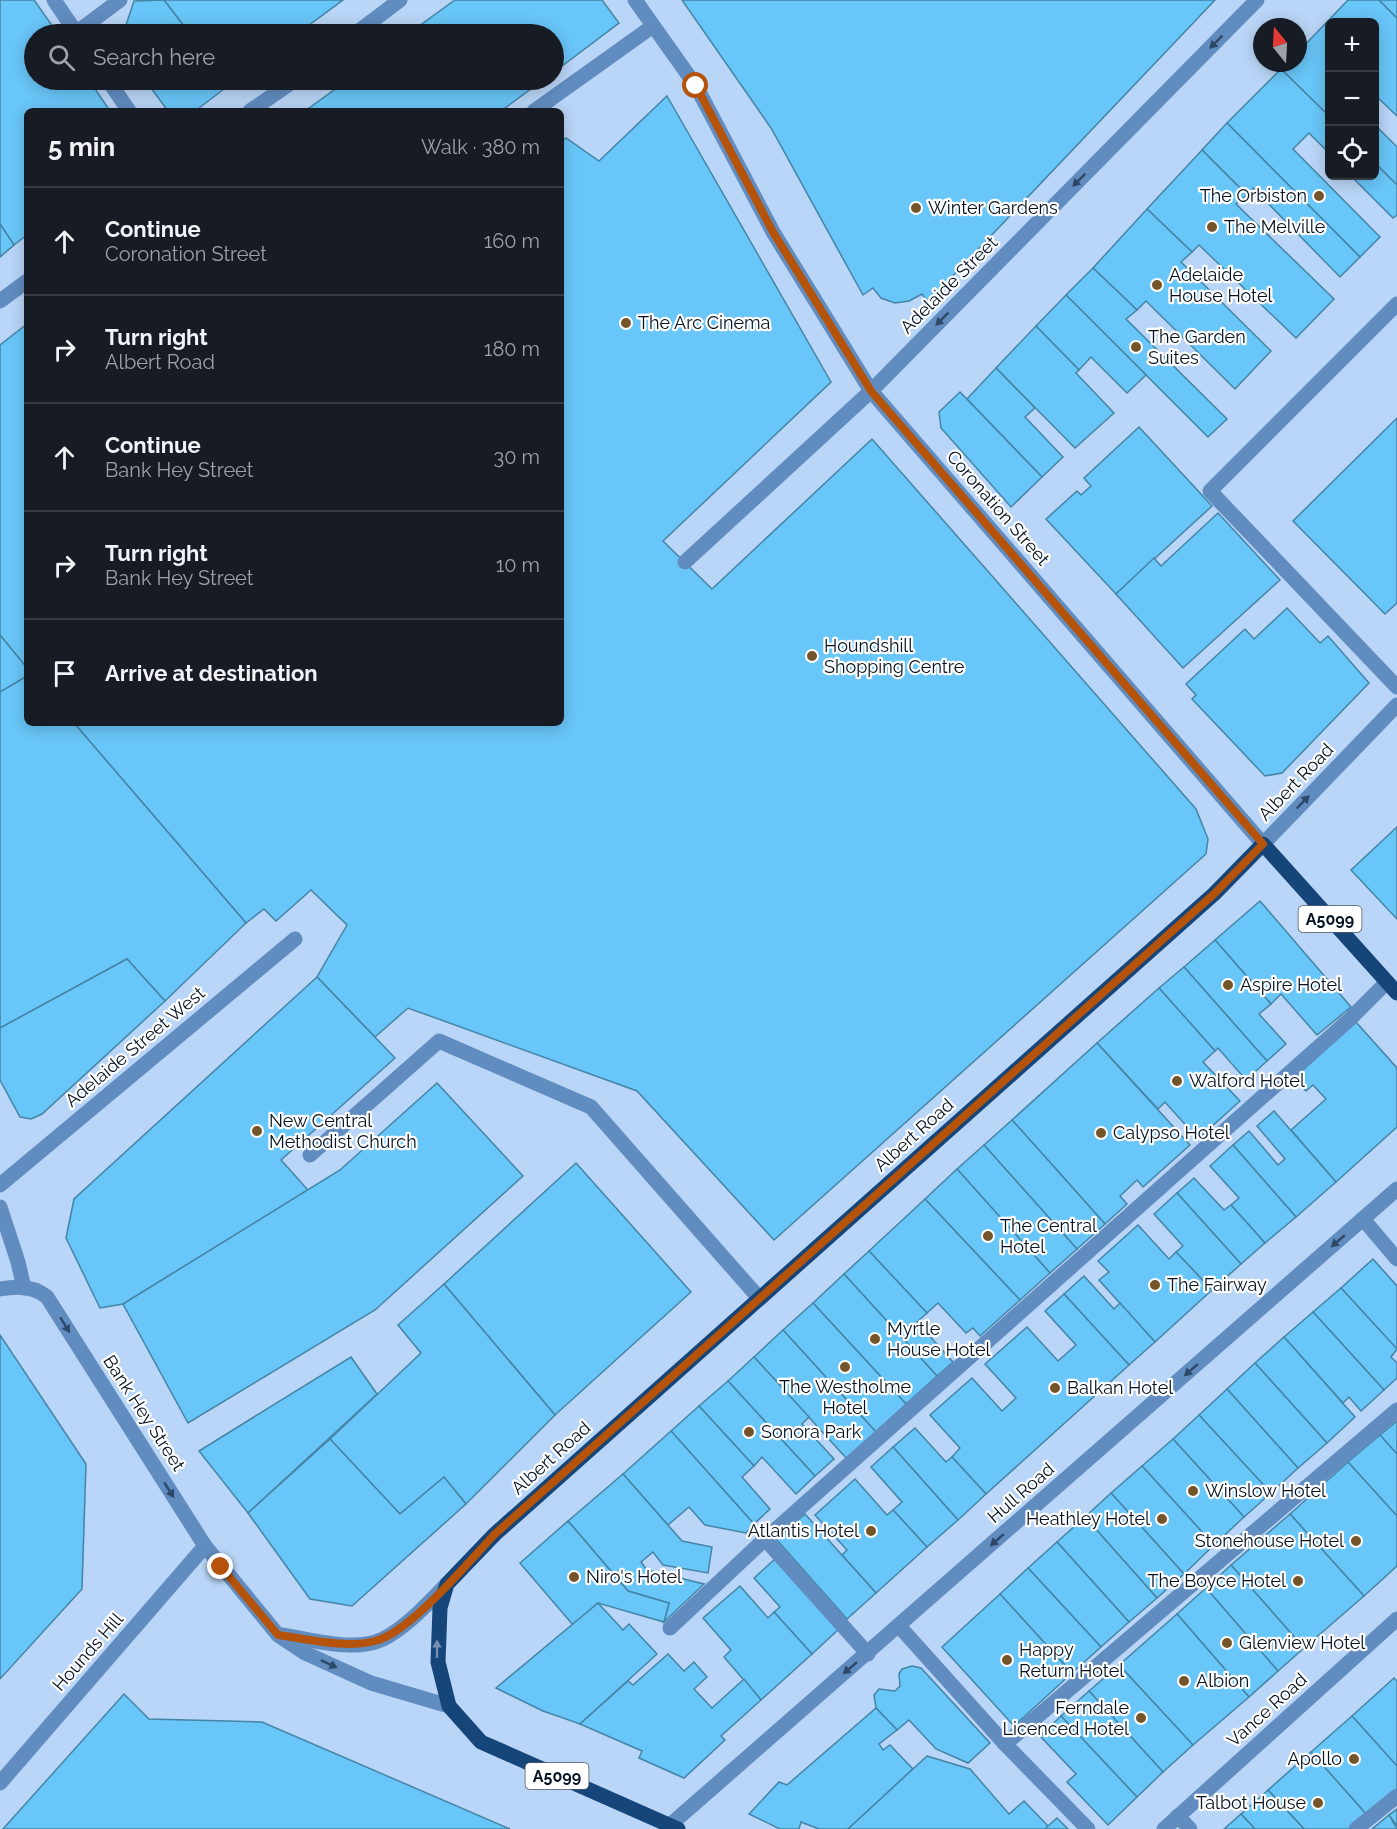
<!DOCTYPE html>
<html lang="en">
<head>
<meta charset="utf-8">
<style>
	body { margin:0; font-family:Raleway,sans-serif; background:#242831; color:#f1f3f6 }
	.controls { position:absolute; right:18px; top:18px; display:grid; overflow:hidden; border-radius:9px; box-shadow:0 3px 15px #0003 }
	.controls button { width:54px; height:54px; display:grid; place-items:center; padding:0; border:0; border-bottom:2px solid #363941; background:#171b24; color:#f1f3f6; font:30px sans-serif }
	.compass { position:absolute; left:1253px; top:18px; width:54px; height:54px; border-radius:50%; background:#171b24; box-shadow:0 3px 15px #0003; rotate:342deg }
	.stop { position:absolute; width:18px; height:18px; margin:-14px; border:4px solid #b45309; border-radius:50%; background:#fff }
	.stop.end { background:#b45309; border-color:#fff; box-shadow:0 2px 6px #0008 }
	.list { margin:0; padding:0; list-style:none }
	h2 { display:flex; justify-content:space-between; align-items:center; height:78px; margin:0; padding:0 24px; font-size:26px }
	h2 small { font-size:20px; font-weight:400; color:#9ea1a6 }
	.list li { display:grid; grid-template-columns:39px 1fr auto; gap:18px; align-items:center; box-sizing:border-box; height:108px; padding:0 24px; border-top:2px solid #363941 }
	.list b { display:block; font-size:22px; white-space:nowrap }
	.list p { margin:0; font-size:20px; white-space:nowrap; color:#9ea1a6 }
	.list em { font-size:20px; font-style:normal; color:#9ea1a6 }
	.icon { flex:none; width:33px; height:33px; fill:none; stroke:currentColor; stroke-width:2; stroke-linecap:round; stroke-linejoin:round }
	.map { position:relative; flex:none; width:1397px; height:1829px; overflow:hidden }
	.search { position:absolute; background:#171b24; box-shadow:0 3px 15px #0003; left:24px; top:24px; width:540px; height:66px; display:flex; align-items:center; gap:15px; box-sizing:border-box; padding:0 21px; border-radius:33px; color:#9ea1a6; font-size:22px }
	.panel { position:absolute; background:#171b24; box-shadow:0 3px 15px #0003; left:24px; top:108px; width:540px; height:618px; border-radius:9px }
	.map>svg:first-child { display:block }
	.built { fill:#b9d5f7; fill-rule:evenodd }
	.building { fill:#69c6f8; stroke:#4484a6; stroke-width:1.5 }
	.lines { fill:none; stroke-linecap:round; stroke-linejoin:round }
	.service { stroke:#618cbf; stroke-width:15 }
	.pedestrian { stroke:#618cbf; stroke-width:15 }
	.minor { stroke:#618cbf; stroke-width:15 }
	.tertiary { stroke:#618cbf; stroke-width:15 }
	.primary { stroke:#154579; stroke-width:15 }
	.oneway { fill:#2d4869 }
	.oneway2 { fill:#738faf }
	.route { stroke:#b45309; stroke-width:8 }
	.poi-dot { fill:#74552a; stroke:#fff; stroke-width:2 }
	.labels { text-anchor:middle; stroke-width:4.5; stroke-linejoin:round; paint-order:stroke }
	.shield { fill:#fff; stroke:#4f5864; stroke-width:1.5 }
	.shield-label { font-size:16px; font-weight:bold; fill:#031122 }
	.poi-label { font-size:18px; fill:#031122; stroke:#fff; text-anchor:start }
	.street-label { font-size:18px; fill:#031122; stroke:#fff }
</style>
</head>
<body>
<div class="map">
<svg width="1397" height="1829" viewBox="0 0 1397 1829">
	<rect width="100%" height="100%" fill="#cfe0f5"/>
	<path class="built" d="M0,0H1397V1829H0ZM1330,22H1374V176H1330ZM1262,27H1298V63H1262ZM34,34H554V80H34ZM27,111H561V723H27Z"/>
	<g class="building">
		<path d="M0,0H34L58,34H34V80H89L110,111H27V235L14,245L0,224Z"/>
		<path d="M164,0H343L297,34H190Z"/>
		<path d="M164,0L190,34H123L134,1Z"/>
		<path d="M455,0H602L619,23L554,72V34H408Z"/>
		<path d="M682,0H1215L928,302L922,294L909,301L895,303L881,298L873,288L863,295L771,128Z"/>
		<path d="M1348,0H1379L1397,18V116L1374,94V22H1330V117L1281,69L1287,63H1298V52Z"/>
		<path d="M1379,0H1397V18Z"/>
		<path d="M1281,69L1330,117V154L1309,133L1293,149L1380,237L1360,257L1227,123Z"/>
		<path d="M145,80H223L228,86L195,111H168Z"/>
		<path d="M223,80H237L228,86Z"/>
		<path d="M348,80H543L501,111H305Z"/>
		<path d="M667,96L831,382L663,541L712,589L872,439L1196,809L1208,839L1206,854L774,1240L637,1091L408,1008L375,1037L317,977L347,925L311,890L276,921L264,909L246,923L74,723H561V142L566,138L599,161Z"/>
		<path d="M1227,123L1360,257L1340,277L1253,188L1247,195L1202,150Z"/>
		<path d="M1374,124L1397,147V185L1374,162Z"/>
		<path d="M1202,150L1247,195L1236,204L1334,299L1296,338L1199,245L1192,252L1147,209Z"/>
		<path d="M1374,162L1397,185V215L1393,218L1351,176H1374Z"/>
		<path d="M1147,209L1192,252L1181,262L1271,351L1235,389L1146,301L1137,310L1093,268Z"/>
		<path d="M0,224L14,245L0,257Z"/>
		<path d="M1093,268L1137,310L1126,319L1227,419L1208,437L1066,295Z"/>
		<path d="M1066,295L1146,375L1127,393L1091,357L1079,370L1036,326Z"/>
		<path d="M27,324V668L0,635V345Z"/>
		<path d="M1036,326L1079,370L1076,373L1114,413L1075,448L996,368Z"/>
		<path d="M996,368L1035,408L1025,417L1063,457L1042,477L967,399Z"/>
		<path d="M960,392L1042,477L1011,507L941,428L939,412Z"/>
		<path d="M1397,418V603L1385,614L1293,521Z"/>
		<path d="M1139,427L1212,506L1116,594L1046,519L1077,491L1081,495L1091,486L1084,478Z"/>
		<path d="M1218,513L1280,580L1183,668L1116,594L1154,558L1161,566Z"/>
		<path d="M1287,608L1320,643L1328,636L1369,683L1282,773L1265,776L1192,699L1196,695L1186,684L1245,629L1254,639Z"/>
		<path d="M0,635L27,668V676L0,692Z"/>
		<path d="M27,676V723H74L246,923L165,1001L127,959L0,1028V692Z"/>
		<path d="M1397,827V919L1351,870Z"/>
		<path d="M1260,901L1351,1007L1317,1035L1281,994L1271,1004L1215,940Z"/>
		<path d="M1215,940L1271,1004L1259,1014L1286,1044L1267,1061L1184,967Z"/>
		<path d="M127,959L165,1001L42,1114L31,1119L20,1117L0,1080V1028Z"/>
		<path d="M1184,967L1267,1061L1246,1080L1218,1048L1215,1051L1159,988Z"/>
		<path d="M317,977L395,1058L281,1160L308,1190L123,1304L100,1308L66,1238L74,1199Z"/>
		<path d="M1159,988L1215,1051L1203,1062L1240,1101L1198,1139L1165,1102L1158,1109L1097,1043Z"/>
		<path d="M1356,1022L1397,1068V1127L1336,1182L1291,1130L1326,1099L1313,1085L1306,1091L1294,1078Z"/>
		<path d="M1097,1043L1190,1145L1143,1187L1137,1180L1120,1196L1127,1204L1105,1224L1012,1120Z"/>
		<path d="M437,1083L523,1176L375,1310L188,1423L123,1304L340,1170Z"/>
		<path d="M1274,1111L1336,1182L1296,1217L1233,1145L1249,1131L1278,1165L1285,1159L1257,1126Z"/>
		<path d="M1012,1120L1105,1224L1077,1249L984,1145Z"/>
		<path d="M984,1145L1077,1249L1050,1273L957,1169Z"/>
		<path d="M1233,1145L1296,1217L1265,1243L1231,1205L1239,1198L1210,1166Z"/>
		<path d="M576,1163L691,1292L555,1415L444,1284Z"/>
		<path d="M957,1169L1050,1273L1020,1300L925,1199Z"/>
		<path d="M1194,1178L1224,1210L1231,1205L1265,1243L1241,1264L1177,1193Z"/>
		<path d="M1177,1193L1241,1264L1212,1290L1176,1252L1183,1246L1154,1214Z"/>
		<path d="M925,1199L1020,1300L980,1336L973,1328L966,1333L938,1303L927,1313L869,1251Z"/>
		<path d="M1138,1225L1169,1259L1176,1252L1212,1290L1155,1342L1099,1280L1109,1272L1098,1261Z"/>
		<path d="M869,1251L927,1313L917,1322L953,1362L937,1376L844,1274Z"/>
		<path d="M1373,1259L1397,1286V1349L1341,1288Z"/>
		<path d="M844,1274L937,1376L906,1404L813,1303Z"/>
		<path d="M1084,1276L1114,1309L1120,1303L1155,1342L1129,1365L1064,1294Z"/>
		<path d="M444,1284L555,1415L466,1504L444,1477L400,1514L330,1439L421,1353L398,1325Z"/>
		<path d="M1341,1288L1397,1349L1391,1357L1397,1363V1378L1384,1390L1313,1312Z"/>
		<path d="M1064,1294L1129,1365L986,1494L952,1457L960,1448L930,1415L972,1378L1002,1411L1016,1398L985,1364L1027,1327L1058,1361L1076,1345L1045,1311Z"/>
		<path d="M813,1303L906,1404L876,1432L783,1330Z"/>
		<path d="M1313,1312L1384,1390L1361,1411L1349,1397L1343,1403L1284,1337Z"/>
		<path d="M783,1330L876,1432L847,1459L754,1357Z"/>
		<path d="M0,1335L86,1464L82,1589L0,1679Z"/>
		<path d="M1284,1337L1355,1417L1327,1443L1255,1363Z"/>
		<path d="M351,1357L377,1394L248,1513L199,1451Z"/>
		<path d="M754,1357L809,1417L802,1424L834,1459L815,1476L728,1381Z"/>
		<path d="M1255,1363L1327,1443L1298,1468L1227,1389Z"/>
		<path d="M728,1381L815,1476L796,1494L762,1457L754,1466L699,1406Z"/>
		<path d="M1227,1389L1298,1468L1271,1493L1199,1415Z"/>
		<path d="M699,1406L754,1466L742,1477L770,1509L754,1524L671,1431Z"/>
		<path d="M1199,1415L1271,1493L1244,1517L1173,1439Z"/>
		<path d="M1397,1421V1454L1380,1435Z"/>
		<path d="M915,1428L946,1462L952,1457L986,1494L958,1520L893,1447Z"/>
		<path d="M671,1431L754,1524L746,1533L705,1525L689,1507L668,1525L623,1474Z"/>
		<path d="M1380,1435L1397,1454V1516L1348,1462Z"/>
		<path d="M330,1439L400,1514L444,1477L466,1504L352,1606L310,1599L248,1513Z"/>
		<path d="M1173,1439L1244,1517L1214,1545L1142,1466Z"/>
		<path d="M893,1447L958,1520L927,1547L893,1510L902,1502L871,1467Z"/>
		<path d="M1348,1462L1397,1516V1566L1364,1596L1290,1514Z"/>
		<path d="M1142,1466L1214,1545L1184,1574L1111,1493Z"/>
		<path d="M623,1474L682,1541L712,1547L708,1573L663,1565L653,1552L641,1562L647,1570L704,1584L664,1622L669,1603L628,1591L568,1521Z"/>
		<path d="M855,1479L887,1515L893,1510L927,1547L876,1593L842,1555L847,1550L815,1515Z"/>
		<path d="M1111,1493L1184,1574L1157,1598L1085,1517Z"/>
		<path d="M805,1514L876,1593L847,1619L776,1539Z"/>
		<path d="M1290,1514L1364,1596L1304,1648L1231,1565Z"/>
		<path d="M1085,1517L1157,1598L1129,1622L1057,1542Z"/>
		<path d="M568,1521L628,1591L669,1603L664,1622L598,1603L573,1625L520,1563Z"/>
		<path d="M1057,1542L1129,1622L1101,1647L1028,1568Z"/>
		<path d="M775,1559L839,1629L812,1654L774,1612L780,1607L754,1578Z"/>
		<path d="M1231,1565L1304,1648L1278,1671L1206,1588Z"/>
		<path d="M1028,1568L1101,1647L1072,1673L1000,1594Z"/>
		<path d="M740,1586L768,1618L774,1612L812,1654L761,1700L724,1657L731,1650L703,1618Z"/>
		<path d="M1206,1588L1278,1671L1249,1697L1177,1614Z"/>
		<path d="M1000,1594L1072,1673L1014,1726L942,1647Z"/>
		<path d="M598,1603L623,1630L629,1624L657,1654L580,1724L543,1711L496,1688Z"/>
		<path d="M1177,1614L1249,1697L1193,1745L1119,1665Z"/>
		<path d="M668,1654L684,1671L694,1662L707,1677L694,1689L712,1708L744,1679L761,1700L721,1736L725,1740L684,1778L639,1758L642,1751L580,1724L628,1681L633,1685Z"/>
		<path d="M1119,1665L1193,1745L1163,1772L1089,1691Z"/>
		<path d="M912,1666L921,1668L990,1743L968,1763L936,1749L909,1720L897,1730L876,1708L874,1695L879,1689L895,1691L900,1686L899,1674L902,1669Z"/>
		<path d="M1394,1678L1397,1681V1766L1352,1716Z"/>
		<path d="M1089,1691L1163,1772L1137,1797L1061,1716Z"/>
		<path d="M124,1694L149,1719L262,1722L510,1829H3Z"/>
		<path d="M876,1708L897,1730L879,1744L883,1750L890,1745L913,1769L848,1829H819L801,1822L799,1829H780L749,1814L779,1782L787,1785Z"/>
		<path d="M1061,1716L1137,1797L1108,1825L1067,1782L1076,1774L1040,1736Z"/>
		<path d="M1352,1716L1397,1766V1790L1367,1815L1311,1752Z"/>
		<path d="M1311,1752L1367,1815L1350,1829H1304L1268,1790Z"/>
		<path d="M927,1756L970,1769L1009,1814L1024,1801L1048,1826L1045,1829H848Z"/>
		<path d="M1268,1790L1304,1829H1255L1241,1814Z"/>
		<path d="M1397,1809V1826L1389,1815Z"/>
		<path d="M1241,1814L1255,1829H1224Z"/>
		<path d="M1389,1815L1397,1829H1372Z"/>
		<path d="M1057,1818L1068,1829H1045L1048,1826Z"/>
	</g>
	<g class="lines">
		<g class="service">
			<path d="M534,111L653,26"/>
			<path d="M1397,304L1210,491L1397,687"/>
			<path d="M310,1155L439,1041L591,1107L759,1298"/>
			<path d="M1363,1219L1397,1259"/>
			<path d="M765,1539L868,1654"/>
			<path d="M899,1626L1005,1744L1088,1829"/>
			<path d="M670,1628L765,1539L1350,1019L1387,982"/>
			<path d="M1005,1744L1397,1410"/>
			<path d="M1178,1816L1190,1829"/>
			<path d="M1356,1829L1397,1796"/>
		</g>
		<g class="pedestrian">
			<path d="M54,0L77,34"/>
			<path d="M76,33L120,0"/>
			<path d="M355,34L400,0"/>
			<path d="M108,80L129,111"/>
			<path d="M250,111L295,80"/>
			<path d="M0,301L27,281"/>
			<path d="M685,562L871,391"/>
			<path d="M0,1185L295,939"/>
			<path d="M0,1207L18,1262L24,1288"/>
			<path d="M0,1783L205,1546"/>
		</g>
		<g class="minor">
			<path d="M635,0L696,86L773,232L871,391L1263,844"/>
			<path d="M871,391L1257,0"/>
			<path d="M0,1289C16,1286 34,1286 47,1297L205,1546L278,1635L305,1653L371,1683L449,1706"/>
			<path d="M281,1635C311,1639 354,1653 383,1639C407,1627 428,1603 447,1584"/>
			<path d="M669,1826L1397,1189"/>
			<path d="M1164,1829L1397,1619"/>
		</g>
		<path class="tertiary" d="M1263,844L1397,705"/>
		<path class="primary" d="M678,1829L481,1742L449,1706L438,1662L440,1608L447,1584L495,1534L1214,894L1263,844L1397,993"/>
	</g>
	<defs><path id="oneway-solid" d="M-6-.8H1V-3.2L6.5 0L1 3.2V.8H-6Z" transform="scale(1.5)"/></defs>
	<g class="oneway">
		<use href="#oneway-solid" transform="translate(1216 42) rotate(135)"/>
		<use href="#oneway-solid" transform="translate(1079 180) rotate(135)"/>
		<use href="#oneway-solid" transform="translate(942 319) rotate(135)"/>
		<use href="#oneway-solid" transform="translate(1303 802) rotate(-46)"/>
		<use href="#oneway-solid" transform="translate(1338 1241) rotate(139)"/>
		<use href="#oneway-solid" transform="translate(65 1325) rotate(59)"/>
		<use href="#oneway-solid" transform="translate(1191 1370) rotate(139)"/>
		<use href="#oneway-solid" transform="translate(169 1490) rotate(57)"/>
		<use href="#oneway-solid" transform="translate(997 1540) rotate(139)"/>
		<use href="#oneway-solid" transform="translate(329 1664) rotate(25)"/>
		<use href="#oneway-solid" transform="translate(850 1668) rotate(140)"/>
	</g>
	<use class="oneway2" href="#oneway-solid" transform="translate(437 1649) rotate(-90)"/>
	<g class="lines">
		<path class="route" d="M221,1567L278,1635C308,1639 345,1649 375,1641C411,1632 468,1562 495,1534L1214,894L1263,844L871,391L773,232L696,86"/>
	</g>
	<g class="poi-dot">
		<circle cx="1319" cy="196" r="6"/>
		<circle cx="916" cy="208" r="6"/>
		<circle cx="1212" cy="227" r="6"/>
		<circle cx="1157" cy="285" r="6"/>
		<circle cx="626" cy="323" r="6"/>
		<circle cx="1136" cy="347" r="6"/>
		<circle cx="812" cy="656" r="6"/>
		<circle cx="1228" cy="985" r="6"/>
		<circle cx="1177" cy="1081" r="6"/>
		<circle cx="257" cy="1131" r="6"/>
		<circle cx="1101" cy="1133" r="6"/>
		<circle cx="988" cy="1236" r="6"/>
		<circle cx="1155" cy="1285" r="6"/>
		<circle cx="875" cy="1339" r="6"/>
		<circle cx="845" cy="1367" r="6"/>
		<circle cx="1055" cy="1388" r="6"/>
		<circle cx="749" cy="1432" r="6"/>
		<circle cx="1193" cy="1491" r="6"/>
		<circle cx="1162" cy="1519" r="6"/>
		<circle cx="871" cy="1531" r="6"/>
		<circle cx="1356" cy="1541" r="6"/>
		<circle cx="574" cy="1577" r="6"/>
		<circle cx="1298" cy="1581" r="6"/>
		<circle cx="1227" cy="1643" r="6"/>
		<circle cx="1007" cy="1660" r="6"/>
		<circle cx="1184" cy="1681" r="6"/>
		<circle cx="1141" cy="1718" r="6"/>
		<circle cx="1354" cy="1759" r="6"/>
		<circle cx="1318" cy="1803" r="6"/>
	</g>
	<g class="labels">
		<g class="shield">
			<rect x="1298.5" y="906" width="63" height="26" rx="4.5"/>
			<rect x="525.5" y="1763" width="63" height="26" rx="4.5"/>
		</g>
		<g class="shield-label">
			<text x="1330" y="925">A5099</text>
			<text x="557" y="1782">A5099</text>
		</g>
		<g class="poi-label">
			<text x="1307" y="202" text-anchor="end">The Orbiston</text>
			<text x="928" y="214">Winter Gardens</text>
			<text x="1224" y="233">The Melville</text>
			<text x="1169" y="281">Adelaide<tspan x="1169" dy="21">House Hotel</tspan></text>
			<text x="638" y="329">The Arc Cinema</text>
			<text x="1148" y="343">The Garden<tspan x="1148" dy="21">Suites</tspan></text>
			<text x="824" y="652">Houndshill<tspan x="824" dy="21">Shopping Centre</tspan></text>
			<text x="1240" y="991">Aspire Hotel</text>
			<text x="1189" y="1087">Walford Hotel</text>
			<text x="269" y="1127">New Central<tspan x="269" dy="21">Methodist Church</tspan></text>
			<text x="1113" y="1139">Calypso Hotel</text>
			<text x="1000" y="1232">The Central<tspan x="1000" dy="21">Hotel</tspan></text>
			<text x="1167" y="1291">The Fairway</text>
			<text x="887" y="1335">Myrtle<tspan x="887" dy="21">House Hotel</tspan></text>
			<text x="845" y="1393" text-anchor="middle">The Westholme<tspan x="845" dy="21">Hotel</tspan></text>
			<text x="1067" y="1394">Balkan Hotel</text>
			<text x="761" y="1438">Sonora Park</text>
			<text x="1205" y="1497">Winslow Hotel</text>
			<text x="1150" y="1525" text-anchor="end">Heathley Hotel</text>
			<text x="859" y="1537" text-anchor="end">Atlantis Hotel</text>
			<text x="1344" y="1547" text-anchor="end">Stonehouse Hotel</text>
			<text x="586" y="1583">Niro's Hotel</text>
			<text x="1286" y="1587" text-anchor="end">The Boyce Hotel</text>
			<text x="1239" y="1649">Glenview Hotel</text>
			<text x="1019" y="1656">Happy<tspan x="1019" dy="21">Return Hotel</tspan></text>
			<text x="1196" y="1687">Albion</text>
			<text x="1129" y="1714" text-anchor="end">Ferndale<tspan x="1129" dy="21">Licenced Hotel</tspan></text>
			<text x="1342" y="1765" text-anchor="end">Apollo</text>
			<text x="1306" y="1809" text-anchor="end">Talbot House</text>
		</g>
		<g class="street-label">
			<text transform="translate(949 285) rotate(-45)" y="6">Adelaide Street</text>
			<text transform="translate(998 508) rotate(49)" y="6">Coronation Street</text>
			<text transform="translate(1296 782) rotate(-46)" y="6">Albert Road</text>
			<text transform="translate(135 1047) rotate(-40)" y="6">Adelaide Street West</text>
			<text transform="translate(914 1135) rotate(-42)" y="6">Albert Road</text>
			<text transform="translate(144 1413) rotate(57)" y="6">Bank Hey Street</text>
			<text transform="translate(551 1458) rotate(-42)" y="6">Albert Road</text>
			<text transform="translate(1021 1493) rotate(-41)" y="6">Hull Road</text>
			<text transform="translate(88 1652) rotate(-49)" y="6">Hounds Hill</text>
			<text transform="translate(1267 1710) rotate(-42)" y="6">Vance Road</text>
		</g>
	</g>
</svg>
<div class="controls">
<button>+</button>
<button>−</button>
<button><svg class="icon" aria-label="locate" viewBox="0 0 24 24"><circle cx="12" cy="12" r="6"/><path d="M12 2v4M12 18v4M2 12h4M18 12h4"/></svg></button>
</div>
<svg class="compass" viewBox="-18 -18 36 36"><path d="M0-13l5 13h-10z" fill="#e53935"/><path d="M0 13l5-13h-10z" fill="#9ea1a6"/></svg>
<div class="stop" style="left:696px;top:86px"></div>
<div class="stop end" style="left:221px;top:1567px"></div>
<div class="search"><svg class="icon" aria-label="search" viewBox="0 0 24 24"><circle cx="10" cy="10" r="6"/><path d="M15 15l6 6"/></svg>Search here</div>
<section class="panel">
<h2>5 min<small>Walk · 380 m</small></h2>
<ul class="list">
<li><svg class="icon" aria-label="ahead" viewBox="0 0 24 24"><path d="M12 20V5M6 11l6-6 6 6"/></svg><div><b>Continue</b><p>Coronation Street</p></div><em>160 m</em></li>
<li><svg class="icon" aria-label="right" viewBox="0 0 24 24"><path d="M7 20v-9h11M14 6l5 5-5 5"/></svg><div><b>Turn right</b><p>Albert Road</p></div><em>180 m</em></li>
<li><svg class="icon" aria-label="ahead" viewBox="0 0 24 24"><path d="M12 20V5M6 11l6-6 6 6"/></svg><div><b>Continue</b><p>Bank Hey Street</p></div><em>30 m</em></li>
<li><svg class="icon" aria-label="right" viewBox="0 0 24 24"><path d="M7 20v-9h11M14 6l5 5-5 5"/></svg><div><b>Turn right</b><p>Bank Hey Street</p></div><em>10 m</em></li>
<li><svg class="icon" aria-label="arrive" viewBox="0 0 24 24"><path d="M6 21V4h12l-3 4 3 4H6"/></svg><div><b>Arrive at destination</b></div></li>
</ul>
</section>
</div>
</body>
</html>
